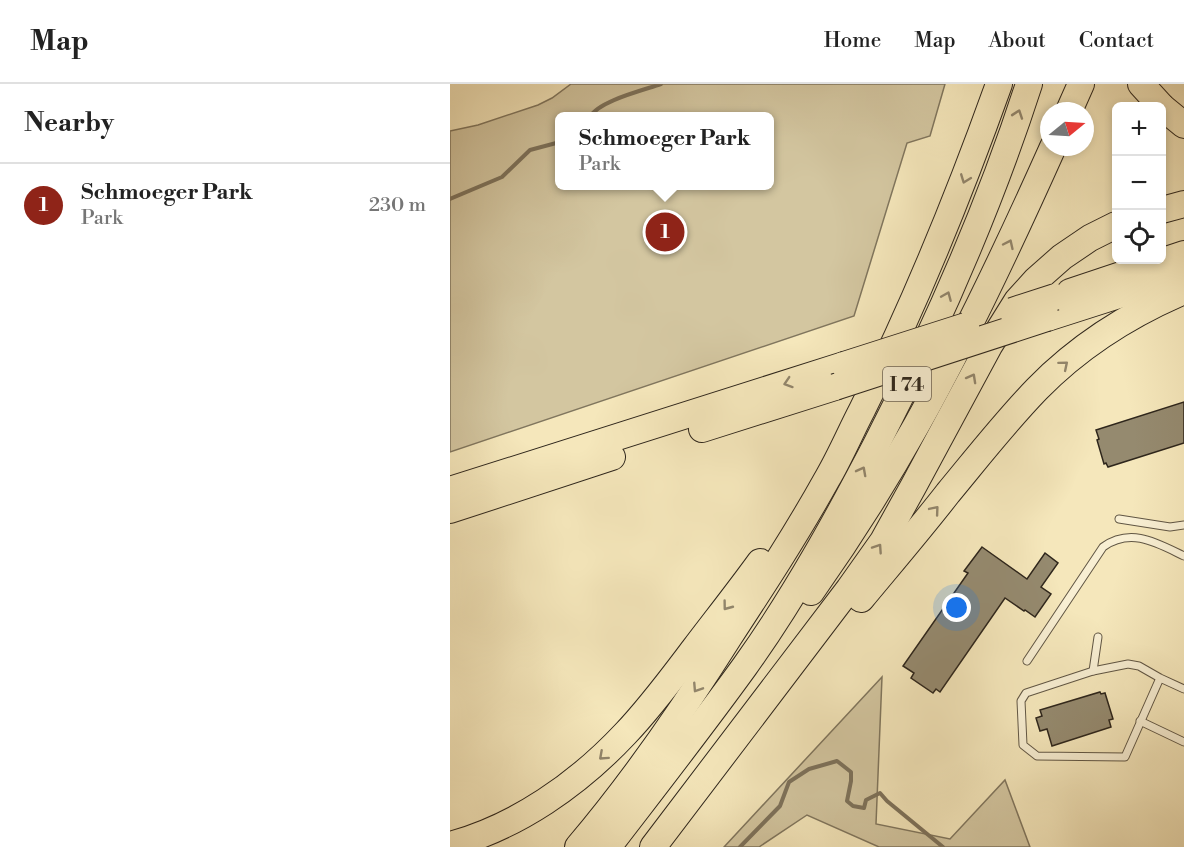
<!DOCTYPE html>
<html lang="en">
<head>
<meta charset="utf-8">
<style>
	body { margin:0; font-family:"Libre Bodoni",serif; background:#f2f2f2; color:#222 }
	.controls { position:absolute; right:18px; top:18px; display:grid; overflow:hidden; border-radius:9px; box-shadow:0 3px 9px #0003 }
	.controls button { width:54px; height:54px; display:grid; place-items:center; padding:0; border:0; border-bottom:2px solid #e0e0e0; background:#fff; color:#222; font:30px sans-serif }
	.compass { position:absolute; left:590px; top:18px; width:54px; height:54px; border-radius:50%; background:#fff; box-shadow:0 3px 9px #0003; rotate:72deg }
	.you { position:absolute; left:507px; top:524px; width:21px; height:21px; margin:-15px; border:4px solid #fff; border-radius:50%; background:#1a73e8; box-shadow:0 0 0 9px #1a73e833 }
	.badge { display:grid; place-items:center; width:39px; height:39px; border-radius:50%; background:#8f2418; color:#fff; font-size:20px; font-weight:700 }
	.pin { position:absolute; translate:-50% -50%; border:3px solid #fff; box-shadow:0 2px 6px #0006 }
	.popup { position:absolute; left:105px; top:28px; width:219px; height:78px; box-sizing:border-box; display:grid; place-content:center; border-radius:9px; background:#fff; filter:drop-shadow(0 2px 4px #0005); font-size:20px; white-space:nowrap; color:#767676 }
	.popup b { font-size:22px; color:#222 }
	.popup::after { content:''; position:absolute; left:50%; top:100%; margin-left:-12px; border:12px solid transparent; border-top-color:#fff }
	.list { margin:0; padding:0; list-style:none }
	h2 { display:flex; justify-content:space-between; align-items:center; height:78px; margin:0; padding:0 24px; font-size:26px }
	h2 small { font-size:20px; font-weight:400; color:#767676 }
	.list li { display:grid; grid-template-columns:39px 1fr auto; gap:18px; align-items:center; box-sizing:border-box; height:84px; padding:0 24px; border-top:2px solid #e0e0e0 }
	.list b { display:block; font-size:22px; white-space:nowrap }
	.list p { margin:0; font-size:20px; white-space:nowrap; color:#767676 }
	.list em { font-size:20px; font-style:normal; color:#767676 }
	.icon { flex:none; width:33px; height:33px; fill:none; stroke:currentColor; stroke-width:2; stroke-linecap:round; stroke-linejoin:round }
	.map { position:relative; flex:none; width:734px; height:763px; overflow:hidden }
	header { display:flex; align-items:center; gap:36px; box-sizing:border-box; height:84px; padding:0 30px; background:#fff; border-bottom:2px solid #e0e0e0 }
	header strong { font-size:28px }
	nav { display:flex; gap:33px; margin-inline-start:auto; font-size:21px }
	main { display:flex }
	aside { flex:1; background:#fff }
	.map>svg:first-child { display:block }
	.green { fill:#d3c6a0; stroke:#80765e; stroke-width:1.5; fill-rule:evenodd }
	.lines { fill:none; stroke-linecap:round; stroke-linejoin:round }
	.stream { stroke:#7d725b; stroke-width:4 }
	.building { fill:#958a6f; stroke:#2e261c; stroke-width:1.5 }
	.lane-casing { stroke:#605644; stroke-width:9 }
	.highway-casing { stroke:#2e261c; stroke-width:28 }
	.lane { stroke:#f8efd3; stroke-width:7 }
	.highway { stroke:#f5e7bb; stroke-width:26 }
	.highway-bridge-casing { stroke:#2e261c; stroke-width:28; stroke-linecap:butt }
	.highway-bridge { stroke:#f5e7bb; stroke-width:26 }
	.oneway { stroke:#92866c }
	.labels { text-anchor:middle; stroke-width:5; stroke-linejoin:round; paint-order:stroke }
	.shield { fill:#f8efd3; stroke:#6b6253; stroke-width:1.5 }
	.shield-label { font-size:20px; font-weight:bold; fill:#2e261c }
</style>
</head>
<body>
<header>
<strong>Map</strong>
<nav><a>Home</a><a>Map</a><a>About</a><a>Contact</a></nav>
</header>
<main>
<aside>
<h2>Nearby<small></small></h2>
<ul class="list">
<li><span class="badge">1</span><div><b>Schmoeger Park</b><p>Park</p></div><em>230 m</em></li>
</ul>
</aside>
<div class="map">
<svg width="734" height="763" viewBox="0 0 734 763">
	<rect width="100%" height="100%" fill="#f5e7bb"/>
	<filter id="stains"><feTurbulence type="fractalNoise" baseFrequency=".00333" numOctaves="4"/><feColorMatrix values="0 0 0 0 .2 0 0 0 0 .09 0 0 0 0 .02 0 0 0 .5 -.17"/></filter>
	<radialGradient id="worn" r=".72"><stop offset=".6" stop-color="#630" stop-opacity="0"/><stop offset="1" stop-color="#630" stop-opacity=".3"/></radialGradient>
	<g class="green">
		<path d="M121,0H495L480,52L457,59L404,232L0,368V47L28,41L88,21L102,14ZM110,33H320V102H110Z"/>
		<path d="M432,593L426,740L500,755L555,696L580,763H429L357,731L309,763H274Z"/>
	</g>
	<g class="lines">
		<g class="stream">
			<path d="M140,33C148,17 194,6 211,0"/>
			<path d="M0,115L52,93L80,66L110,58"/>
			<path d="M290,763L330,722L339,698L359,685L387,677L401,688V697L397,717L403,722L414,724L416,716L430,709L437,717L493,763"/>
		</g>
	</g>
	<g class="building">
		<path d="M734,318V359L658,383L656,379L654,380L647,356L649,355L646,346Z"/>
		<path d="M532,463L577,495L595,469L608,479L591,503L601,510L585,533L575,526L574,527L555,514L490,608L486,605L483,609L461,594L464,589L453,582L518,489L514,487Z"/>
		<path d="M650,608L651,610L655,609L663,635L659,636L661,643L602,662L597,645L590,647L586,634L592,632L590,626Z"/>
	</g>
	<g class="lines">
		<g class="lane-casing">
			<g id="lane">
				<path d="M669,435L720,443L734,441"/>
				<path d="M577,577L653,463C681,443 707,459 734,472"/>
				<path d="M643,587L648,553"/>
				<path d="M710,594L675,673L587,672L573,661L571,617L576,609L643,587L678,580L689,582L710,594L734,605"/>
				<path d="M690,637L734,658"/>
			</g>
		</g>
		<g class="highway-casing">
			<g id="highway">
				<path d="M691,0L711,22"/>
				<path d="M712,23L734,41"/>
				<path d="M619,27L631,0"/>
				<path d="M712,126L734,120"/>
				<path d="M620,208L734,170"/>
				<path d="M597,234L734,190"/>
				<path d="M252,345L385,303"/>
				<path d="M0,406L394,281"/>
				<path d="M0,426L162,373"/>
				<path d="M361,508C399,454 434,399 466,342C517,251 561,157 603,63"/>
				<path d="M411,515C440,480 470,445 498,409C527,374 555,338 587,305C628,263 680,230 734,207"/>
				<path d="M0,761C67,743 128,700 175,650C200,624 222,594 244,565C266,536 289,507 310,478"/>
				<path d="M128,763C184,697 233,626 279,553C313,501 347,449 377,395C390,373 400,349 412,326C465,220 509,112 549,0"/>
				<path d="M158,763C204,703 251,643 295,582C345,512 387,436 427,359C486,244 539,124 579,0"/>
				<path d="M203,763L399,505L433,457L463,403L539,262L567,217L586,196L612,173L640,154L666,141"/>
			</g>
		</g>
		<use href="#lane" class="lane"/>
		<use href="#highway" class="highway"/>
		<g class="highway-bridge-casing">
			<g id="highway-bridge">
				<path d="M562,227L605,213"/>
				<path d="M394,281L516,242"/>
				<path d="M385,303L597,234"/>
			</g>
		</g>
		<use href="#highway-bridge" class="highway-bridge"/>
	</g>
	<defs><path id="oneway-chevron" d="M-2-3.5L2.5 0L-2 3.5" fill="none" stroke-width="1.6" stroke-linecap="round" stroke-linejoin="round" transform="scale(1.5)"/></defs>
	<g class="oneway">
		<use href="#oneway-chevron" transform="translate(568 30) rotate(-71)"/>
		<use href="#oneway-chevron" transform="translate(515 95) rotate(111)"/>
		<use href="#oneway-chevron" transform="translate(559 160) rotate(-65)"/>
		<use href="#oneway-chevron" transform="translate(497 212) rotate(-67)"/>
		<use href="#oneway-chevron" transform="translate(614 281) rotate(-40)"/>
		<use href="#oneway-chevron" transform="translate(522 294) rotate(-61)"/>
		<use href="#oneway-chevron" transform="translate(338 299) rotate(162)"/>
		<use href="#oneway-chevron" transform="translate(412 387) rotate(-62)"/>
		<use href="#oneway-chevron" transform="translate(485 426) rotate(-50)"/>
		<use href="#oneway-chevron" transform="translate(428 464) rotate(-56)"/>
		<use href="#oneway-chevron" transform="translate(277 522) rotate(127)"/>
		<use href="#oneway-chevron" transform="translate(247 604) rotate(123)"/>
		<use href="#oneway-chevron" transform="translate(153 672) rotate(138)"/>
	</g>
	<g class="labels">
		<rect class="shield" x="433" y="283" width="48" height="34" rx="4.5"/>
		<g class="shield-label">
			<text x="457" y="307">I 74</text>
		</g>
	</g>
	<rect width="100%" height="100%" filter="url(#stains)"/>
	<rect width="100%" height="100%" fill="url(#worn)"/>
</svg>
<div class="controls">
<button>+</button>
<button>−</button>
<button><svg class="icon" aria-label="locate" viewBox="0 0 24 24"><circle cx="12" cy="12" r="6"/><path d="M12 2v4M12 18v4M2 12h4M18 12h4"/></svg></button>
</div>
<svg class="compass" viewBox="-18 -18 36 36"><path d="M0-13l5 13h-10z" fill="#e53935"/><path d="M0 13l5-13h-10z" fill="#767676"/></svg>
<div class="you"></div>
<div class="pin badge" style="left:215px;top:148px">1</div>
<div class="popup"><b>Schmoeger Park</b>Park</div>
</div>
</main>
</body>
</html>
